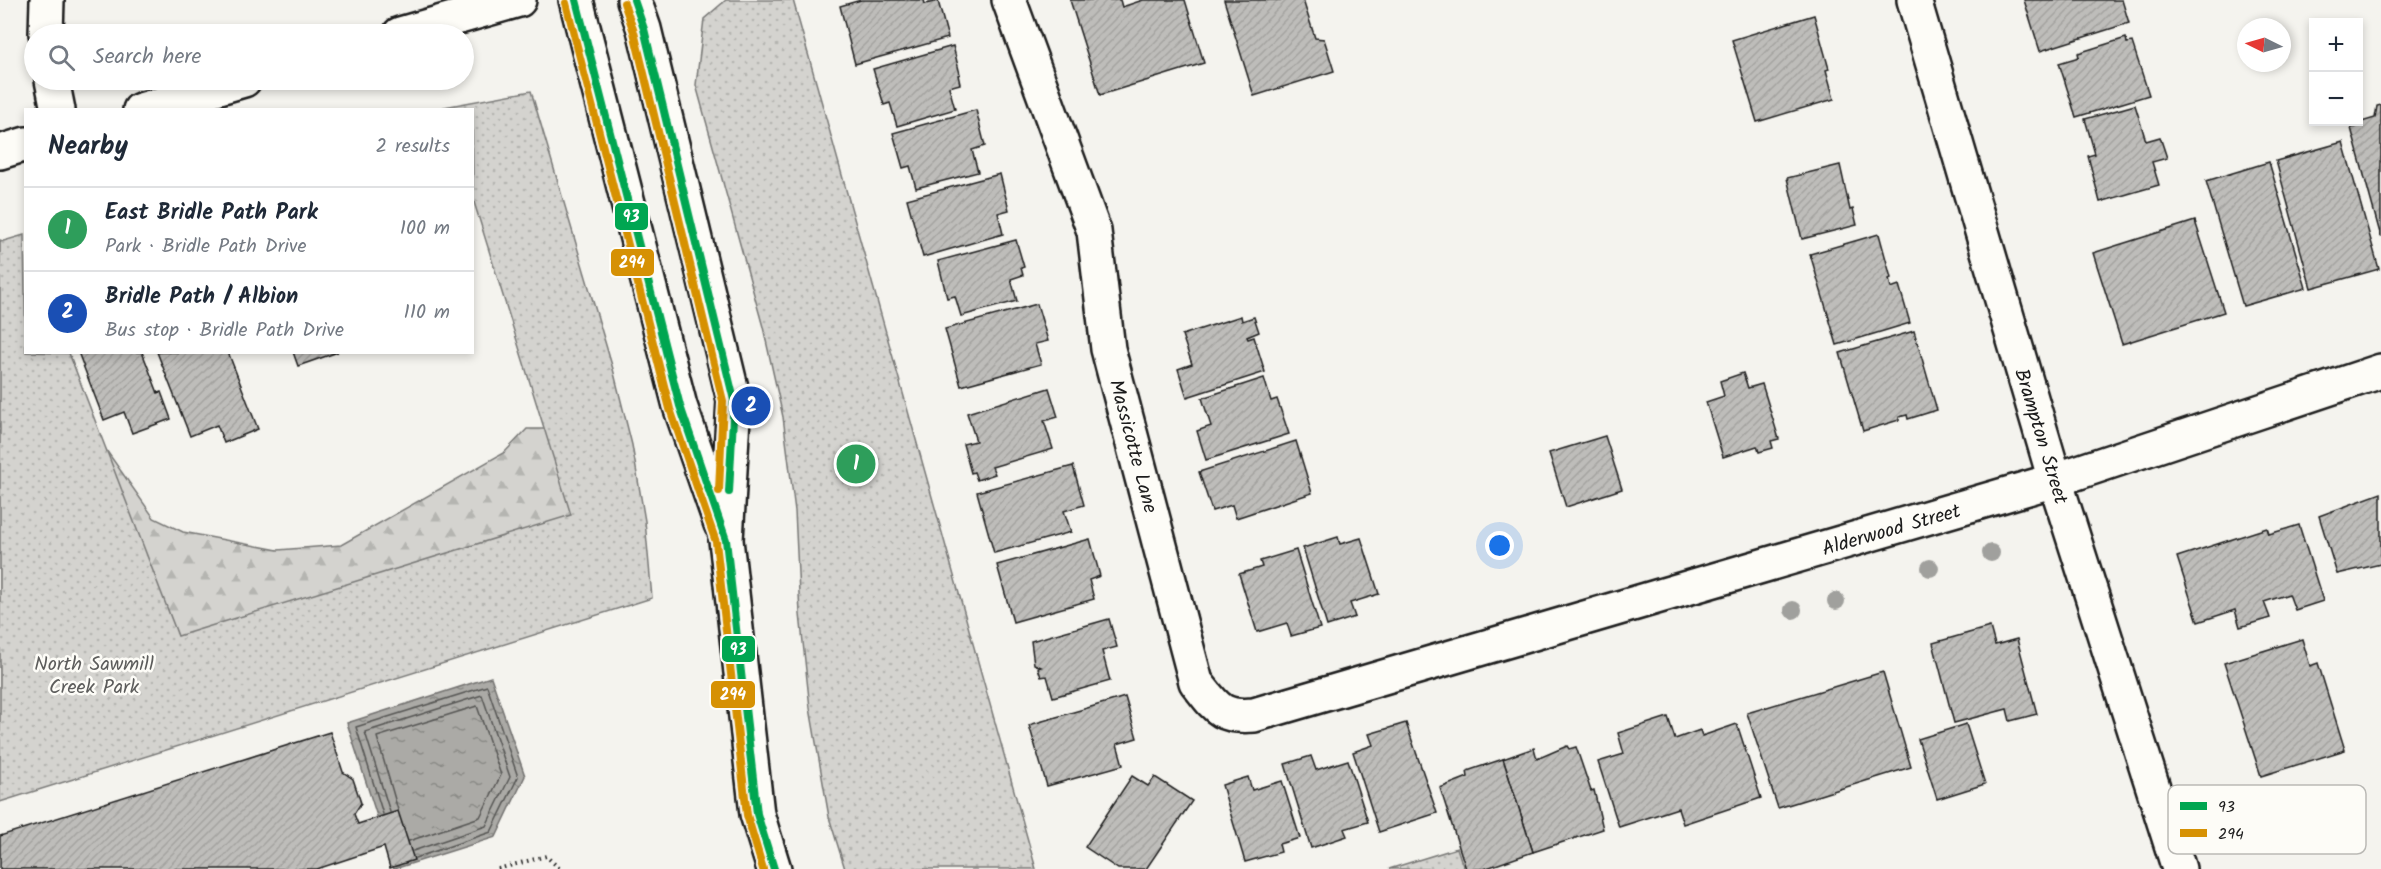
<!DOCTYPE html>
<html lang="en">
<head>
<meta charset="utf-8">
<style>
	body { margin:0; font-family:Kalam,sans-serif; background:#f2f2f3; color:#1f2937 }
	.controls { position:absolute; right:18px; top:18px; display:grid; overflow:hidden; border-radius:0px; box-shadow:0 3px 9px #0003 }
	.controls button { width:54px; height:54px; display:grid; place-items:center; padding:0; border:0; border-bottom:2px solid #e0e1e3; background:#fff; color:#1f2937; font:30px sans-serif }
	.compass { position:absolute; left:2237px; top:18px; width:54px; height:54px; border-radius:50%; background:#fff; box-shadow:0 3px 9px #0003; rotate:275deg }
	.you { position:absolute; left:1500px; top:546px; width:21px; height:21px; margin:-15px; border:4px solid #fff; border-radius:50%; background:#1a73e8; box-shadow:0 0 0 9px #1a73e833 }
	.badge { display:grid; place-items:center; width:39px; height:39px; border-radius:50%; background:#db2777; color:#fff; font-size:20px; font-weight:700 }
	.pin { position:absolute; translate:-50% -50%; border:3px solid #fff; box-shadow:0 2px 6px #0006 }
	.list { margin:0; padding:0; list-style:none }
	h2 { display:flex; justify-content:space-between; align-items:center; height:78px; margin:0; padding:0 24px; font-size:26px }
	h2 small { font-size:20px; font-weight:400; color:#747a83 }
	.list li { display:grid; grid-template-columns:39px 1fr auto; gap:18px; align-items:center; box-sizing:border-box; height:84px; padding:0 24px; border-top:2px solid #e0e1e3 }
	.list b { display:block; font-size:22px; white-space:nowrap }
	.list p { margin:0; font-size:20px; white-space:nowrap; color:#747a83 }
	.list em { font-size:20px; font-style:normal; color:#747a83 }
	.icon { flex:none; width:33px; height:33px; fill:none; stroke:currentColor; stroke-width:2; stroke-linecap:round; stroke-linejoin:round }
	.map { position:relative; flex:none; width:2381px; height:869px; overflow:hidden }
	.search { position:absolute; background:#fff; box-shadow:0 3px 9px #0003; left:24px; top:24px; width:450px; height:66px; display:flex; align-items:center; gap:15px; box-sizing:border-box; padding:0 21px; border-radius:33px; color:#747a83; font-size:22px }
	.panel { position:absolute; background:#fff; box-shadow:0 3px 9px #0003; left:24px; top:108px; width:450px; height:246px; border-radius:0px }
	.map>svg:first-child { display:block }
	.forest { fill:url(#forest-firs); stroke:#787876; stroke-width:1.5 }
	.park { fill:url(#park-dots); stroke:#787876; stroke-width:1.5 }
	.water { fill:url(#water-ripples); stroke:#72716f; stroke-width:1.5 }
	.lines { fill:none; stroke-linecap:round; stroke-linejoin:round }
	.shore { stroke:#555553; stroke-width:1.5 }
	.building { fill:url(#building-hatch); stroke:#1c1c1c; stroke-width:1.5 }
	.minor-casing { stroke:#1c1c1c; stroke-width:38 }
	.path { stroke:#1c1c1c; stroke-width:4; stroke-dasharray:1.5 4.5; stroke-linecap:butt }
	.minor { stroke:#fdfcf7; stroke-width:33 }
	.bus-1-casing { stroke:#fdfcf7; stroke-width:12 }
	.bus-2-casing { stroke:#fdfcf7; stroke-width:12 }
	.bus-1 { stroke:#00a651; stroke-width:8 }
	.bus-2 { stroke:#d69104; stroke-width:8 }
	.tree { fill:#a0a09d }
	.labels { text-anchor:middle; stroke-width:5; stroke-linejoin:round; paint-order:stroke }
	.street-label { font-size:20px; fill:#1c1c1c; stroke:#fdfcf7 }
	.park-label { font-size:20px; fill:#5c5c5b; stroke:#fdfcf7 }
	.key { fill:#fdfcf7; stroke:#bab9b5; stroke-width:1.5 }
	.key-label { font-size:16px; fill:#1c1c1c }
	.line-badge { stroke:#fdfcf7; stroke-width:2 }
	.badge-label { font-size:16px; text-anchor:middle; font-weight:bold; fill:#fff }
</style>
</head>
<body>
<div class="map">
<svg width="2381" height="869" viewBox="0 0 2381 869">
	<defs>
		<pattern id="forest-firs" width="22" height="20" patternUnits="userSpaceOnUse" patternTransform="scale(1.5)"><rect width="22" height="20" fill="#d4d3cf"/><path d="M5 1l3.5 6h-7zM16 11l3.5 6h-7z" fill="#b5b5b1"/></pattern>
		<pattern id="park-dots" width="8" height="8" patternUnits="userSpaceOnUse" patternTransform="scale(1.5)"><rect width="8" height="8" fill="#d4d3cf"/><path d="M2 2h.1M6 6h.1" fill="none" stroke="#b5b5b1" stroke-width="1.8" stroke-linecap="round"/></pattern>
		<pattern id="water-ripples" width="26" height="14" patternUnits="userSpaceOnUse" patternTransform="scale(1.5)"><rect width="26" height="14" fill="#abaaa6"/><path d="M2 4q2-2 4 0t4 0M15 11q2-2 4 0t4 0" fill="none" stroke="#8a8a86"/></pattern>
		<pattern id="building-hatch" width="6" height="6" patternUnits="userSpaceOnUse" patternTransform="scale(1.5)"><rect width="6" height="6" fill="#bebdba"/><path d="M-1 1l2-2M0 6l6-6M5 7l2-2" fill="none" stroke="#a3a29f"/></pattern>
	</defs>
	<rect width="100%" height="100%" fill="#f4f3ee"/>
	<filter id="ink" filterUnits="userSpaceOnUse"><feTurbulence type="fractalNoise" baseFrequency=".0167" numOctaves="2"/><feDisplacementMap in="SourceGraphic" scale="12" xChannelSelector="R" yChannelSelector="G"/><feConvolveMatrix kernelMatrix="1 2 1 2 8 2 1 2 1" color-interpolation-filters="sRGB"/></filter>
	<g filter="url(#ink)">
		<path class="forest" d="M0,240L5,242L26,352L61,386L154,518L183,532L278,550L341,545L505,452L527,429H561L599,508L0,759Z"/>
		<g class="park">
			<path d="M726,0H793L1036,869H845L829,817L810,708L800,614L795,511L783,417L763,327L696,85L704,19Z"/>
			<path d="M531,91L613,369L632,445L645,521L652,598L0,802V242L24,235L26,352L69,353L178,636L571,515L473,199L472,110L445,109L444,107Z"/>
			<path d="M1457,848L1464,869H1389Z"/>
		</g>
		<path class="water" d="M491,677L525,776L496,837L394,869L347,723Z"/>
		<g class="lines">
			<g class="shore">
				<path d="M398,810L377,737L477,706L501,775L480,817L409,841"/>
				<path d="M390,812L365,732L482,695L510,777L486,826L413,851"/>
				<path d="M383,814L356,727L487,686L518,777L491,832L415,858"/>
			</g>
		</g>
		<g class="building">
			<path d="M861,0H924L925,4L938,1L948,38L855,64L840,6Z"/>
			<path d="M1070,0H1120L1122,7L1143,0H1185L1204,63L1100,95Z"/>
			<path d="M1224,0H1303L1315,38L1324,39L1334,71L1254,96Z"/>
			<path d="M2024,0H2122L2129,23L2040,51Z"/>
			<path d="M1814,15L1829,69L1826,70L1834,99L1757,122L1732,40Z"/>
			<path d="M2126,38L2127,43L2132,42L2149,95L2076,117L2059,63L2079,57L2078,53Z"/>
			<path d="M953,46L960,74L958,75L960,84L949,87L955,109L897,126L890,103L884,105L873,69Z"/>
			<path d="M2135,105L2146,141L2160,137L2167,158L2152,162L2159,185L2100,202L2088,156L2095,154L2085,119Z"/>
			<path d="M2381,105V237L2351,128L2356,127L2355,124L2375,118L2377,106Z"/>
			<path d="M976,110L985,146L972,150L978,172L916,188L910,166L903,168L893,133Z"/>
			<path d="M2343,142L2379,269L2311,288L2276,161Z"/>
			<path d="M2269,162L2306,288L2243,306L2206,181Z"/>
			<path d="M1840,165L1850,210L1853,209L1857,225L1802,239L1787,178Z"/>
			<path d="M1000,174L1009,210L998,213L1003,234L923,257L907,199Z"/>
			<path d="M2195,221L2224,312L2122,344L2093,253Z"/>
			<path d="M1879,234L1891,278L1889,279L1891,288L1899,285L1910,323L1837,345L1810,254Z"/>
			<path d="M1016,240L1024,267L1021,268L1023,275L1011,279L1017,301L961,316L955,296L947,298L938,261Z"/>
			<path d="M1037,304L1048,341L1035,344L1041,364L961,386L945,329Z"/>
			<path d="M1241,316L1242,321L1254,317L1259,332L1247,337L1248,339L1254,337L1265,372L1187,397L1178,369L1192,364L1182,335Z"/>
			<path d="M1914,331L1937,410L1908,419L1907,415L1899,417V420L1863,431L1840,353Z"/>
			<path d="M78,352H142L158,393L161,392L171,419L132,433L124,412L104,420Z"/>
			<path d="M157,352H228L258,429L224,443L217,425L190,436Z"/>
			<path d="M293,352H338L298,366Z"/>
			<path d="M1743,373L1748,388L1762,384L1779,439L1771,441L1773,448L1759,452L1757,446L1723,457L1706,402L1724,396L1720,381Z"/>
			<path d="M1264,378L1271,401L1277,399L1289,434L1206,460L1197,431L1211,426L1202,398Z"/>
			<path d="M1049,388L1058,417L1044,421L1053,449L992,467L995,474L977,480L974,472L971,473L963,444L976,441L967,413Z"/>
			<path d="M1605,436L1622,489L1566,507L1549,453Z"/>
			<path d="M1296,441L1312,493L1236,518L1232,505L1212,511L1199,472Z"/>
			<path d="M1073,466L1084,505L1064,511L1071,532L994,553L977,492Z"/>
			<path d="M2381,493V564L2337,574L2319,516Z"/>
			<path d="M2299,525L2323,601L2295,610L2289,594L2264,602L2270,618L2240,627L2235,610L2198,622L2177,557L2267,528L2269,534Z"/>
			<path d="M1338,537L1340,544L1361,538L1379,594L1350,603L1355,617L1327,626L1303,548Z"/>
			<path d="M1090,539L1100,576L1089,580L1094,599L1013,622L997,565Z"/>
			<path d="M1296,550L1320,628L1291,636L1287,623L1257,632L1239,574L1262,567L1260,561Z"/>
			<path d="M1109,619L1117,647L1102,651L1110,681L1053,697L1047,676L1041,677L1038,668L1041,667L1034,664L1031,641Z"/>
			<path d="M1990,627L1995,645L2017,639L2037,714L2010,721L2007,709L1954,723L1933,643Z"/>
			<path d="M2302,639L2310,666L2318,663L2345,750L2261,776L2224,663Z"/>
			<path d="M1883,672L1911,767L1778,808L1747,713Z"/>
			<path d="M1125,697L1137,738L1117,744L1123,765L1047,786L1029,725Z"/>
			<path d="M1668,717L1675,739L1700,730L1702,736L1737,724L1761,798L1683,824L1678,808L1619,827L1598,762L1624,754L1618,733Z"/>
			<path d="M1406,723L1437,813L1379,832L1353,752L1373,745L1369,734Z"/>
			<path d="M1966,724L1985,784L1937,799L1918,739Z"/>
			<path d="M330,732L343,772L353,779L361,803L354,814L358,824L398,811L414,860L390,868L384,847L317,869H0V836Z"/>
			<path d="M1567,746L1569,749L1576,747L1591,791L1594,790L1603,829L1533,852L1503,759L1534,748L1537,759Z"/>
			<path d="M1311,756L1316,770L1348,760L1368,822L1344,829L1347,836L1311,848L1285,764Z"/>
			<path d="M1503,759L1533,852L1484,869H1466L1440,788L1468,777L1467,771Z"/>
			<path d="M1132,776L1148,786L1155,777L1192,801L1146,869H1118L1085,847Z"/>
			<path d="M1248,777L1252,790L1282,781L1300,838L1279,844L1281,852L1245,862L1222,785Z"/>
		</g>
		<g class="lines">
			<g class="minor-casing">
				<g id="minor">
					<path d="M576,0L680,406L721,524"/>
					<path d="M634,0L644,29L734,400L726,540L757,814L774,869"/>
					<path d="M1009,0L1094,231L1108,349L1196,682C1216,707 1220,718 1254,715L2055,480L2381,371"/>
					<path d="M1914,0L2055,480L2179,869"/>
					<path d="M46,34L47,0"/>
					<path d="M400,34L519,0"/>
					<path d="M52,80L58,110"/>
					<path d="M140,110L244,80"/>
					<path d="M0,152L26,144"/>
				</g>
			</g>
			<path class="path" d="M498,869L546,856L560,869"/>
			<use href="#minor" class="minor"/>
			<g class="bus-1-casing">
				<g id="bus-1">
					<path d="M576,0L680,406L726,540L757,814L774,869"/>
					<path d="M634,0L644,29L734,400L729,492"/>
				</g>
			</g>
			<g class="bus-2-casing">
				<g id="bus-2">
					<path d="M566,3L670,409L716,542L747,815L763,869"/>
					<path d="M624,3L634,32L723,401L719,491"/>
				</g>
			</g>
			<use href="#bus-1" class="bus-1"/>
			<use href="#bus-2" class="bus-2"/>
		</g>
		<g class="tree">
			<circle cx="1991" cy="553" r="9"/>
			<circle cx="1930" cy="568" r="9"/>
			<circle cx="1836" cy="601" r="9"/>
			<circle cx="1793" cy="610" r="9"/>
		</g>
	</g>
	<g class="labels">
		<g class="street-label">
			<text transform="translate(2042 436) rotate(73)" y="7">Brampton Street</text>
			<text transform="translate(1134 446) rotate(75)" y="7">Massicotte Lane</text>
			<text transform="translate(1891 529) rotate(-16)" y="7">Alderwood Street</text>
		</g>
		<g class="park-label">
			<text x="94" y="670">North Sawmill<tspan x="94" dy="23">Creek Park</tspan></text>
		</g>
	</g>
	<rect x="2168" y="785" width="198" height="69" rx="9" class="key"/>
	<rect x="2180" y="802" width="27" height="8" fill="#00a651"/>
	<rect x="2180" y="829" width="27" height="8" fill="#d69104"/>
	<g class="key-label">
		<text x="2218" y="812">93</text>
		<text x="2218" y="839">294</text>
	</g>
	<g class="line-badge">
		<rect x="614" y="202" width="35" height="29" rx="6" fill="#00a651"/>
		<rect x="610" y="248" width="45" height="29" rx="6" fill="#d69104"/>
		<rect x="721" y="635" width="35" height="28" rx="6" fill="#00a651"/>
		<rect x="710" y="680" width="46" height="29" rx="6" fill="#d69104"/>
	</g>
	<g class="badge-label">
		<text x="631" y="222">93</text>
		<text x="632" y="268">294</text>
		<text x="738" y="655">93</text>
		<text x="733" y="700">294</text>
	</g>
</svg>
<div class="controls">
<button>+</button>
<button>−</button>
</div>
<svg class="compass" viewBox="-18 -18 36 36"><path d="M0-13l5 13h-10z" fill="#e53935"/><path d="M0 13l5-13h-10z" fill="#747a83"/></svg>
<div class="you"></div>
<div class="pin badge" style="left:856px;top:464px;background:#2e9e5b">1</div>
<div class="pin badge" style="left:751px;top:406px;background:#1a4fb4">2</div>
<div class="search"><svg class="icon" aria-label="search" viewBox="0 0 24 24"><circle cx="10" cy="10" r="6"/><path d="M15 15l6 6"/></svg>Search here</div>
<section class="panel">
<h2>Nearby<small>2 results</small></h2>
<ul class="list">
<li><span class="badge" style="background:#2e9e5b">1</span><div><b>East Bridle Path Park</b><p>Park · Bridle Path Drive</p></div><em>100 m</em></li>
<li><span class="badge" style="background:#1a4fb4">2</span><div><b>Bridle Path / Albion</b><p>Bus stop · Bridle Path Drive</p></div><em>110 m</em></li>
</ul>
</section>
</div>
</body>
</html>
